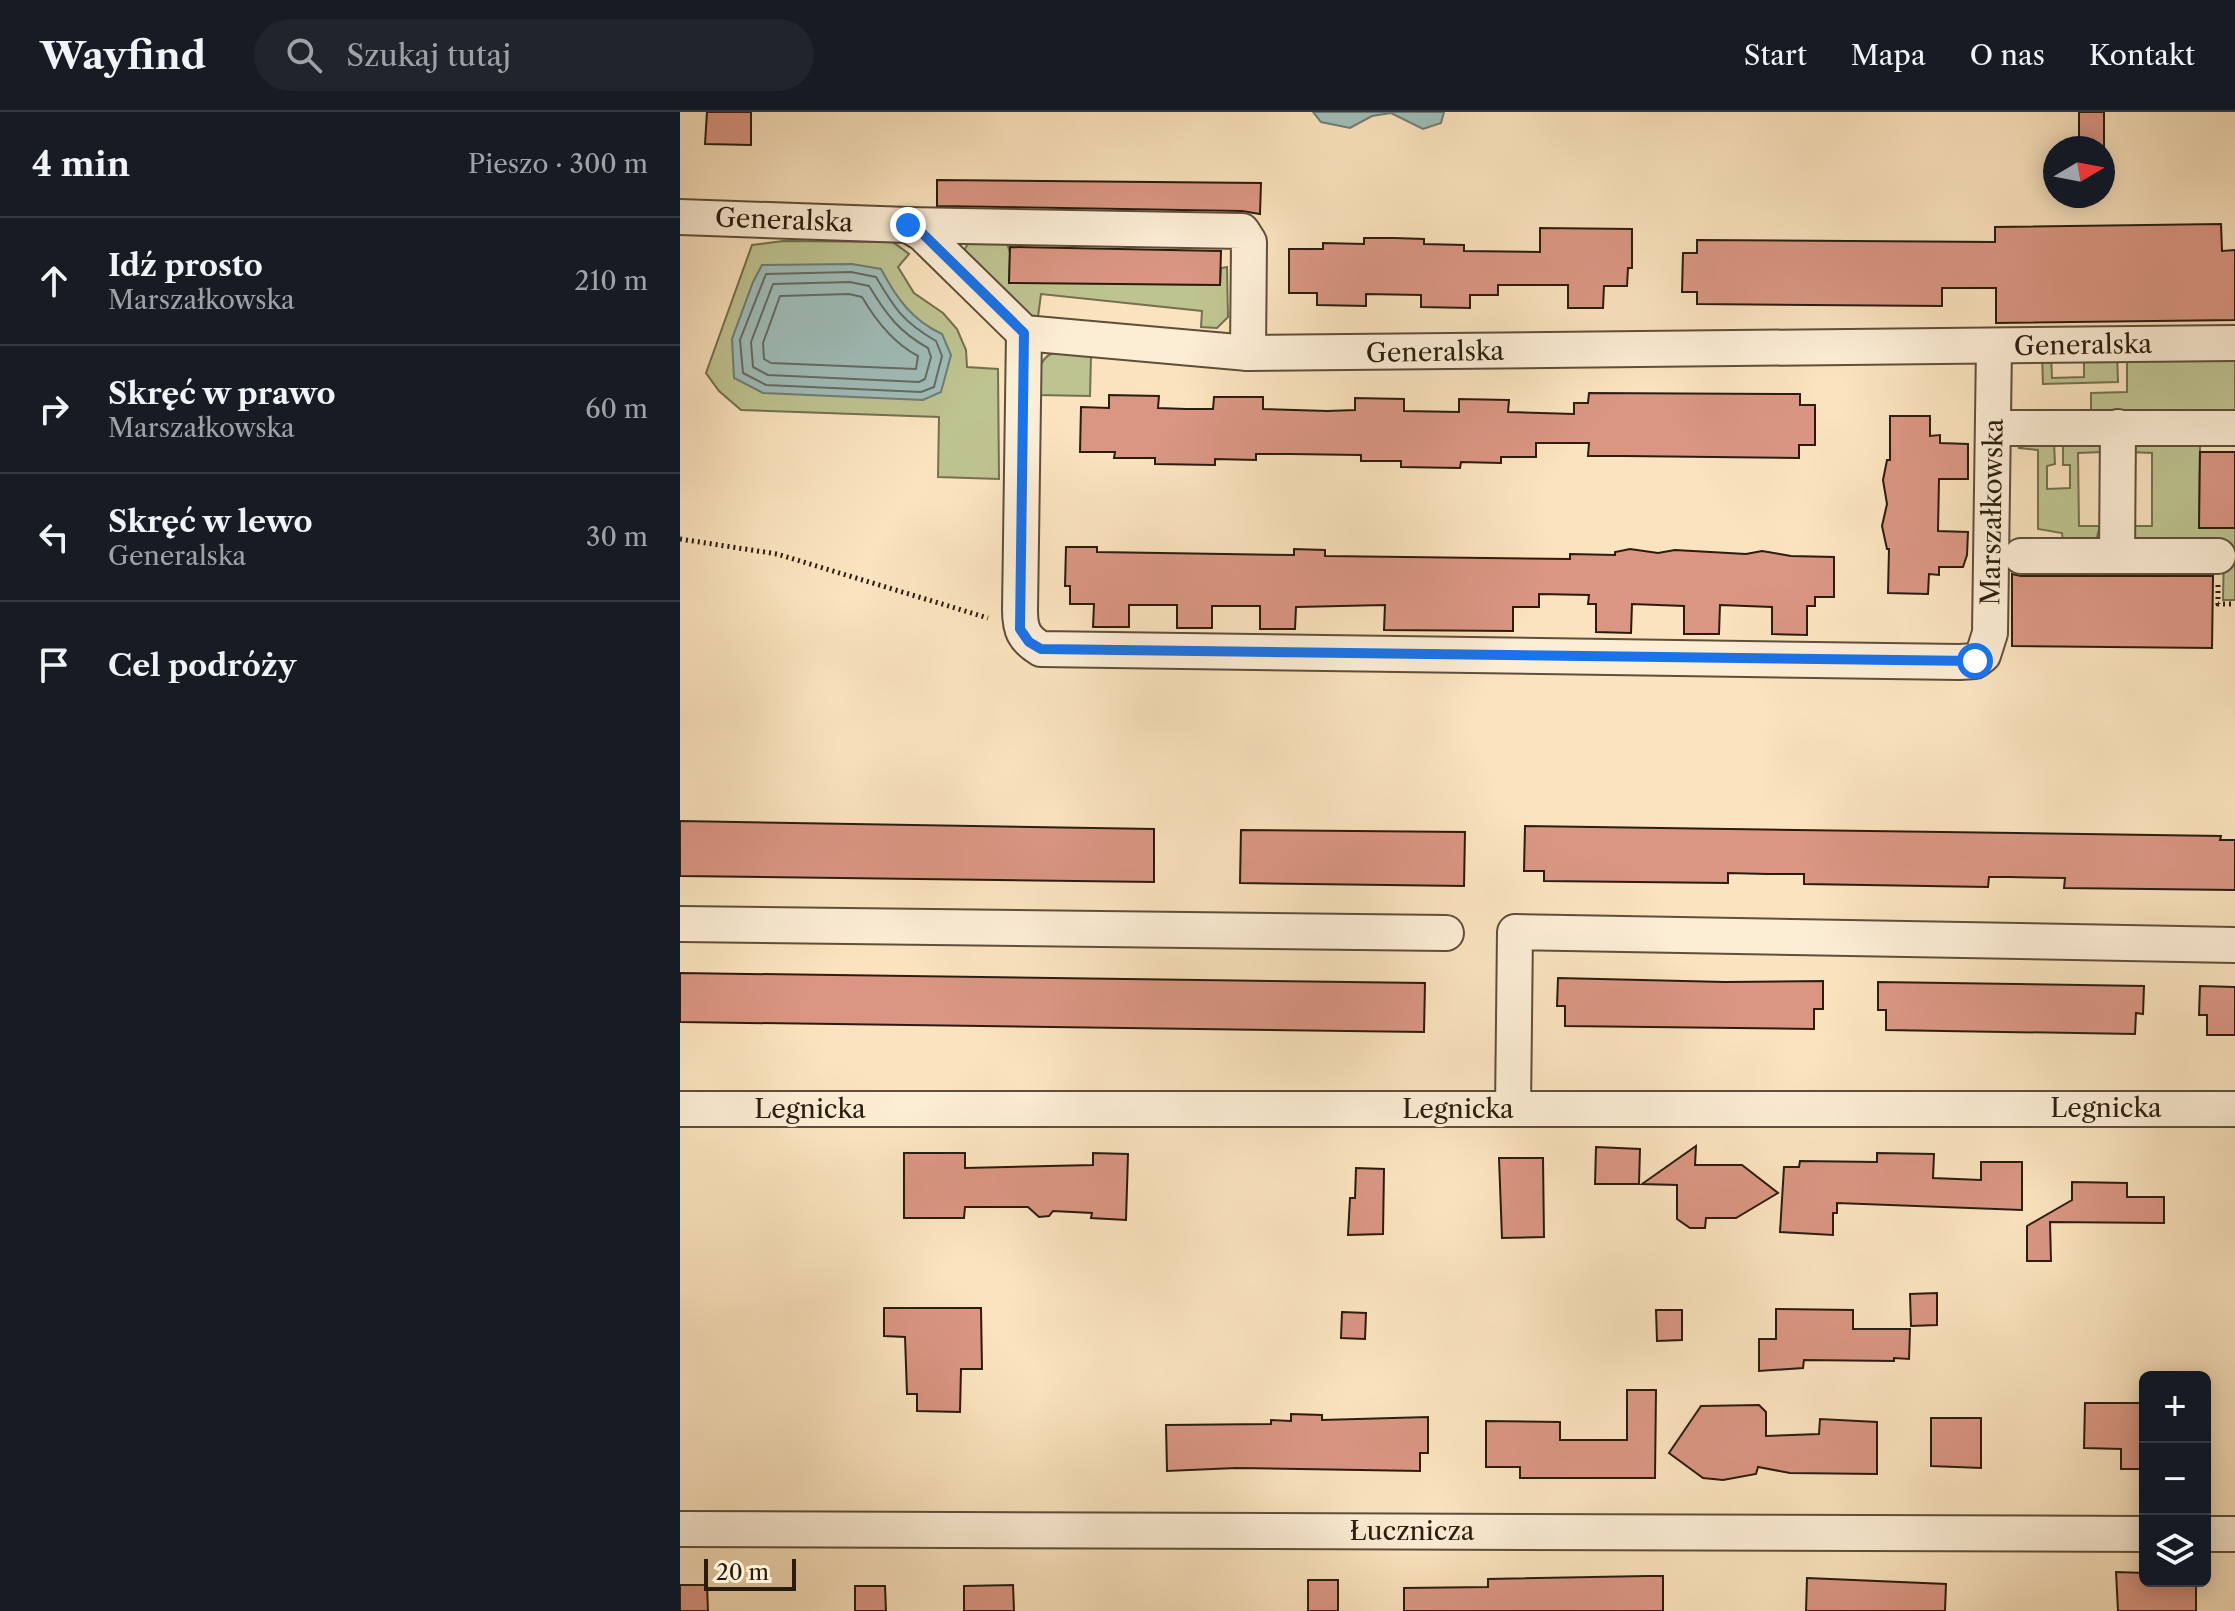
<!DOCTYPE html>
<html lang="pl">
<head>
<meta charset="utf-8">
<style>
	body { margin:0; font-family:"Libre Caslon Text",serif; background:#20242c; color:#f1f3f6 }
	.controls { position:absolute; right:24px; bottom:24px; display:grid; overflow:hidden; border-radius:12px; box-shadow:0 4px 20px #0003 }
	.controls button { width:72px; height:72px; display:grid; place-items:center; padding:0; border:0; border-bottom:2px solid #363941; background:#171b24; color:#f1f3f6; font:40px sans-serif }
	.compass { position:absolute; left:1363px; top:24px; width:72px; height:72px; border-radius:50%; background:#171b24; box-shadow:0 4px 20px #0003; rotate:80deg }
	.scale { position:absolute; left:24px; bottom:20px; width:92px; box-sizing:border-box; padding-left:8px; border:4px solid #2a1c0e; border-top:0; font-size:22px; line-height:28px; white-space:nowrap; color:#2a1c0e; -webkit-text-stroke:6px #fcedd5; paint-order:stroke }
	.stop { position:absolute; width:24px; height:24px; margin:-18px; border:6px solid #1a73e8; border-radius:50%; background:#fff }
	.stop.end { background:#1a73e8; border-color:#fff; box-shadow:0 2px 8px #0008 }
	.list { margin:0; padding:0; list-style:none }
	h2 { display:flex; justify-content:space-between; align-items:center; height:104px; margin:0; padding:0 32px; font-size:34px }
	h2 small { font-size:26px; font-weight:400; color:#9ea1a6 }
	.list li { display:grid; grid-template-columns:52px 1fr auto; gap:24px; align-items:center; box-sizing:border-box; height:128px; padding:0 32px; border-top:2px solid #363941 }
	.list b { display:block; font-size:30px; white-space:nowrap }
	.list p { margin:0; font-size:26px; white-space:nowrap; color:#9ea1a6 }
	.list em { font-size:26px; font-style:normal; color:#9ea1a6 }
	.icon { flex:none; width:44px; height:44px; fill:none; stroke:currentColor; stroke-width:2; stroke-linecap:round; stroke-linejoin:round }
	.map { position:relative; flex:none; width:1555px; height:1499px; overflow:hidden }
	header { display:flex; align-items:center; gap:48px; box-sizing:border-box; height:112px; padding:0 40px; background:#171b24; border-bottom:2px solid #363941 }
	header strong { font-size:38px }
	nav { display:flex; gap:44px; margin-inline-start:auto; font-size:28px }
	.search { width:560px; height:72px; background:#20242c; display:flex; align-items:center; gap:20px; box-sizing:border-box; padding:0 28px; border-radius:44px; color:#9ea1a6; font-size:30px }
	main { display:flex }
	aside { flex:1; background:#171b24 }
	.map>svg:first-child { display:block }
	.green { fill:#bec491; stroke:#747050; stroke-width:2 }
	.water { fill:#a0bdb9; stroke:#717d75; stroke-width:2 }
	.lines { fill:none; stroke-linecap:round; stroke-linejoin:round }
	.shore { stroke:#656c64; stroke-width:2 }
	.building { fill:#da9683; stroke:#2a1c0e; stroke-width:2 }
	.minor-casing { stroke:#5e4e3a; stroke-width:38 }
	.path { stroke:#2a1c0e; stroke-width:5; stroke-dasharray:2 4; stroke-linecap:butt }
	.minor { stroke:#fcedd5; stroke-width:34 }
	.route { stroke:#1a73e8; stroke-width:10 }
	.labels { text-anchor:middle; stroke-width:6; stroke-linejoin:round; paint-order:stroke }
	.street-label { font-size:26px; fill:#2a1c0e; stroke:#fcedd5 }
</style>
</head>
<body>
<header>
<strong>Wayfind</strong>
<div class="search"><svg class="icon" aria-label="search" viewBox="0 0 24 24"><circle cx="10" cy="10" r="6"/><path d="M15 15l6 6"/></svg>Szukaj tutaj</div>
<nav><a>Start</a><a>Mapa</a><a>O nas</a><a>Kontakt</a></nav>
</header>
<main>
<aside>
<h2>4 min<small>Pieszo · 300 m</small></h2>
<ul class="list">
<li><svg class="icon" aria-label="ahead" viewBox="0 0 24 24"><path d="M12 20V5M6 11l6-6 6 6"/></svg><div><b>Idź prosto</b><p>Marszałkowska</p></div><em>210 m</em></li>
<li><svg class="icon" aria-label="right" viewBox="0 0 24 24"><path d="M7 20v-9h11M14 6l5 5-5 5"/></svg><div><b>Skręć w prawo</b><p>Marszałkowska</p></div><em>60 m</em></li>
<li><svg class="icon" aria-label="left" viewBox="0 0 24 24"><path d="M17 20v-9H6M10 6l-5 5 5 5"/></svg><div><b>Skręć w lewo</b><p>Generalska</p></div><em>30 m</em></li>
<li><svg class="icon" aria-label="arrive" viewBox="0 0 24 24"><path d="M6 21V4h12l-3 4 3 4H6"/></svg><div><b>Cel podróży</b></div></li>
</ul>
</aside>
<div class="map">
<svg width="1555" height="1499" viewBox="0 0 1555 1499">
	<rect width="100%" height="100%" fill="#fae3be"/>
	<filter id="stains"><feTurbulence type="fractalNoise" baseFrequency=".0025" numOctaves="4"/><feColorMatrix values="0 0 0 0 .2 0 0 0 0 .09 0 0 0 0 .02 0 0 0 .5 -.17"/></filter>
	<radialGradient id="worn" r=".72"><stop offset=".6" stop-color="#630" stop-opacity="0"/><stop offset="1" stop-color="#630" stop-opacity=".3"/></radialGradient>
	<g class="green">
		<path d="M103,129L213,130L229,142L218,155L234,181L263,201L277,217L286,238L287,255L318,257L319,367L258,365L259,305L61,298L39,279L26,261L72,133Z"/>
		<path d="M289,130L327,131L330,141L329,170L540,173L541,156L547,155L548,205L537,216L521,215L522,199L361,182L358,205L350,204L283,140Z"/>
		<path d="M373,241L411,244L410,284L357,283C358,266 356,248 373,241Z"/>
		<path d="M1437,241L1438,270L1363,272L1362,242H1371L1372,266L1404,265V242Z"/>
		<path d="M1447,241H1555V305L1411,304V281L1447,280Z"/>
		<path d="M1355,330H1374L1375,352L1367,354V377L1390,376V353H1383V330L1421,332L1423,340L1398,341L1399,414H1420L1416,428L1383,431L1382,421L1358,417V338L1338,336Z"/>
		<path d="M1452,331L1520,333L1519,415L1555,416V488H1543L1544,433L1452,427L1448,414H1472V341L1450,340Z"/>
	</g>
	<g class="water">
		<path d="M633,0H764L761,11L743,17L711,1L692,4L670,16L641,10Z"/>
		<path d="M172,152L201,157C217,187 232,208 262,222L271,243L261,280L243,288L83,281L54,266L52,227L73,170L82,153Z"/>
	</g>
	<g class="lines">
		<g class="shore">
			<path d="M171,160L196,165C215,197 223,210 256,229L262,244L254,275L241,280L86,273L63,261L60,228L86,162Z"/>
			<path d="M170,170L189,174C206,202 219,220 248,236L251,245L245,267L239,270L88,263L73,255L71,230L93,172Z"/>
			<path d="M169,182L182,185C196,209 213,231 238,244L236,257L91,251L84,247L83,231L100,184Z"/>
		</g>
	</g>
	<g class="building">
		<path d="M27,0H71V33L25,32Z"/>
		<path d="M1399,0H1424V34L1399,32Z"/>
		<path d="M257,68L581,71L580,102L562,99L257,94Z"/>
		<path d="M1541,112L1542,139L1555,138V208L1316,211V176H1262V194L1017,192V180H1002L1003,141H1017V128L1315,130V115Z"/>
		<path d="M860,116L952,117V156H948L947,174H924L923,196H888V173H818V183H790V196L741,195V183L686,182V194L637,193V181H609V137H643V131L684,132V126H714L744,127V132L784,133V139L860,140Z"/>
		<path d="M330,135L541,139L540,173L329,171Z"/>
		<path d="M909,281L1120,282V293H1135V333H1119V346L944,344H908L909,331H856V345H821V351L781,350L780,356L721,355V349H681V343L610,342H576V348L535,347V353L475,352V346H434L435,340H400L401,295L429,296V283L479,284L478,296L506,297H533L534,285H583V297L647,299L675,298V286L724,287V299L779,300V287L829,288L828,300L894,302V291H908Z"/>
		<path d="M1210,304H1250V324L1260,323V331L1288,332V367H1259L1258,419L1288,420L1287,443L1283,455H1259V463L1249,462L1248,482L1208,481L1209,437H1207L1202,414L1207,392L1203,368L1207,348H1210Z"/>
		<path d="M1520,340H1555V416H1519Z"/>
		<path d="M386,435H417V440L614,443V437L645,438V444L890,447V442L935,443V440L950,437L978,441L995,438L1066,442L1082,439L1111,444L1154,445V485H1135V494H1127V523L1092,522V495L1040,493L1039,522H1004V494L952,492L951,521L916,520V492H908L909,483L859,482V495H833V519L704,518L705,493L616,495L615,517H580V494H532V516H497V493H449V515H413L414,492H390V474H385Z"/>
		<path d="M1332,462L1341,464H1533L1532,536L1332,534Z"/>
		<path d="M0,709L474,717V770L0,764Z"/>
		<path d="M845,714L1541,724L1540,728H1555V778L1384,776L1385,766L1328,765H1309L1308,775L1124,772V762H1087L1048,761V771L864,769V759H844Z"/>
		<path d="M561,718L785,720L784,774L560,771Z"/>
		<path d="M0,861L745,871L744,920L0,910Z"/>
		<path d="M878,866L1045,870L1143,869V897H1134V917L885,914V894H877Z"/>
		<path d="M1198,870L1464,874L1463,902L1456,901L1455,922L1206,918V898H1198Z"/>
		<path d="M1520,874L1555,875V923H1527V903H1519Z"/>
		<path d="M1016,1034L1015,1053H1062L1098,1081L1056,1106H1026L1025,1116H1010L997,1107V1073L962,1072Z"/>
		<path d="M916,1035L960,1037L959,1072H915Z"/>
		<path d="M224,1041H285V1056L413,1053V1041L448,1042L446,1108L411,1106L412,1101L373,1099L369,1104L359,1105L348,1095H285L284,1106H224Z"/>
		<path d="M1197,1041L1254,1042L1253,1066L1301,1068V1050H1342V1098L1157,1091V1101H1153V1123L1100,1120L1104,1055H1119L1120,1049L1197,1050Z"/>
		<path d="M819,1046H863L864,1125L822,1126Z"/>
		<path d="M676,1056L704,1057L703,1122L668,1123L670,1086H675Z"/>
		<path d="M1392,1070L1447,1071V1085H1484V1111L1370,1110L1371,1149H1347V1114L1392,1088Z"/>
		<path d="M1257,1181V1213L1231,1214L1230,1182Z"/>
		<path d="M204,1196H301L302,1257H281L280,1300L237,1299V1282H227L225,1225L204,1224Z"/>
		<path d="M1096,1197L1173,1198V1217H1230L1229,1247L1214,1246V1249L1124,1248L1123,1256L1079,1259V1227H1096Z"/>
		<path d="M976,1198H1002V1228L977,1229Z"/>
		<path d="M662,1200L686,1201L685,1227L661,1226Z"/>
		<path d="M947,1278H976L975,1366H840V1355H806V1309L880,1310V1328H947Z"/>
		<path d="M1405,1291H1465V1357H1441V1337L1404,1336Z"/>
		<path d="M1079,1293L1086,1300V1324L1139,1322L1140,1307L1197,1310V1362L1110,1361L1078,1355L1076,1362L1043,1368L1023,1366L989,1341L1021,1294Z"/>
		<path d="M611,1302L642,1303V1308L748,1305V1341H740V1359L556,1356L487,1359L486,1313L591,1312V1308L611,1309Z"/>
		<path d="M1251,1306H1301V1356L1251,1354Z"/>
		<path d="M1436,1460L1465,1461V1469H1516V1499H1438Z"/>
		<path d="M968,1464H983V1499H724V1476L808,1475V1467Z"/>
		<path d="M1127,1466L1266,1472L1265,1499H1126Z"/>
		<rect x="628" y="1468" width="30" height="31"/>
		<path d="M0,1473H27L28,1499H0Z"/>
		<path d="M333,1473L334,1499H284V1474Z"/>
		<path d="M175,1474H205L206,1499H175Z"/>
	</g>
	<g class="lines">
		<g class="minor-casing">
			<g id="minor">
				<path d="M0,105L228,113L243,122L344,221L568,241L1555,231"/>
				<path d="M228,113L562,119L569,130L568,241"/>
				<path d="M344,221L340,498C340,518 344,527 361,537L1280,550L1295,549L1303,543L1310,521L1314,234"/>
				<path d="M1313,316H1555"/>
				<path d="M1341,444H1538"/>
				<path d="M1437,444L1438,315"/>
				<path d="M0,812L766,821"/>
				<path d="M0,997H1555"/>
				<path d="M833,997L835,820L1555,833"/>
				<path d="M0,1417L1465,1422"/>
				<path d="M1525,1422H1555"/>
			</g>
		</g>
		<g class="path">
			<path d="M0,427L97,442L308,506"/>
			<path d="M1538,473V492H1555"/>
		</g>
		<use href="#minor" class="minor"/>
	</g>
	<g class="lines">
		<path class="route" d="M228,113L243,122L344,221L340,517L349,530L361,537L1295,549"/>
	</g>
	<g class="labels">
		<g class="street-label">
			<text transform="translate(104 108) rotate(2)" y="9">Generalska</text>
			<text transform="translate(1403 233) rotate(-1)" y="9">Generalska</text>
			<text transform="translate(755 240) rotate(-1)" y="9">Generalska</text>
			<text transform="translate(1312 400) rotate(-89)" y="9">Marszałkowska</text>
			<text x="1426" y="1005">Legnicka</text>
			<text x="130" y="1006">Legnicka</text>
			<text x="778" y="1006">Legnicka</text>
			<text x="732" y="1428">Łucznicza</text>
		</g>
	</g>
	<rect width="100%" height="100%" filter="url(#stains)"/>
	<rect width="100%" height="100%" fill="url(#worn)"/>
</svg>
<div class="controls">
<button>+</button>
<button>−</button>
<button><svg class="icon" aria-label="layers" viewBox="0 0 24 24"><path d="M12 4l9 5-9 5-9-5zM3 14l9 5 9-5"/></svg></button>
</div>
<svg class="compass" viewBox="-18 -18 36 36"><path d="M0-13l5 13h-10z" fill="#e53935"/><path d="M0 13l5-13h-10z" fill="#9ea1a6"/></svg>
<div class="scale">20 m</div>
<div class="stop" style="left:1295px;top:549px"></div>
<div class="stop end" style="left:228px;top:113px"></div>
</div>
</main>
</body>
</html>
